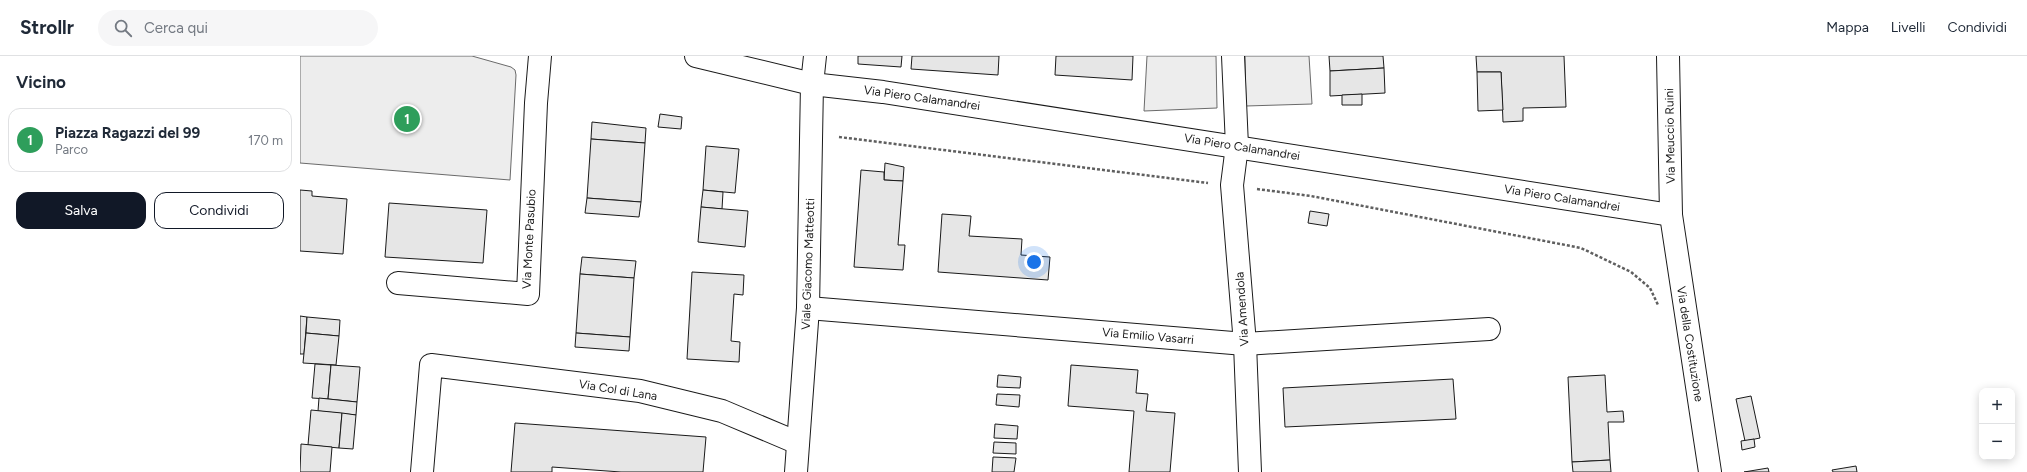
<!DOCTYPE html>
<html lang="it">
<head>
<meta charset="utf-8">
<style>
	body { margin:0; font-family:Figtree,sans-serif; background:#f6f6f7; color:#1f2937 }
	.controls { position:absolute; right:12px; bottom:12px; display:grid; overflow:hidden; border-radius:8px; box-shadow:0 2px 10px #0003 }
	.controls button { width:36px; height:36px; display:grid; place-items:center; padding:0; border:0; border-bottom:1px solid #e0e1e3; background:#fff; color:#1f2937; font:20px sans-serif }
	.you { position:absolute; left:734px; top:206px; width:14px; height:14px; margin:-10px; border:3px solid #fff; border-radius:50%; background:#1a73e8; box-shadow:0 0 0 6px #1a73e833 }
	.badge { display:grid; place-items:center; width:26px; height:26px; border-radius:50%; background:#111827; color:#fff; font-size:13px; font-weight:700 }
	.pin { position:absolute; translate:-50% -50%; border:2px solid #fff; box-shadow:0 1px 4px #0006 }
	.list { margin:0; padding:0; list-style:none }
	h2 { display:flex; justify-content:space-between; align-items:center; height:52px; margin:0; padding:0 16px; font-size:17px }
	h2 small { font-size:13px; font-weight:400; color:#747a83 }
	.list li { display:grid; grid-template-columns:26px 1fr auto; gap:12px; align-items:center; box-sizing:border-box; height:64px; margin:0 8px 8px; padding:0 8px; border:1px solid #e0e1e3; border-radius:12px }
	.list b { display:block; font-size:15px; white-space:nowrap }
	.list p { margin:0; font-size:13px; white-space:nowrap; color:#747a83 }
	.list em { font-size:13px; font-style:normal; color:#747a83 }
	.actions { display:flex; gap:8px; padding:12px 16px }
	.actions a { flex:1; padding:9px 0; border:1px solid #111827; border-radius:12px; text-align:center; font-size:14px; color:#111827 }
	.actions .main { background:#111827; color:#fff }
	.icon { flex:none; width:22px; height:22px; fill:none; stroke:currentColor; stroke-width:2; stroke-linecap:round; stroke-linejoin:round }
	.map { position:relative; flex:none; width:1727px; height:416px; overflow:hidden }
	header { display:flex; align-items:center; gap:24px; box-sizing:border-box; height:56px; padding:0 20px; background:#fff; border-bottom:1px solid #e0e1e3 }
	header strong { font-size:19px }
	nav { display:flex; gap:22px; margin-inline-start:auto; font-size:14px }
	.search { width:280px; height:36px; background:#f6f6f7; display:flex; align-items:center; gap:10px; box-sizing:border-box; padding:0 14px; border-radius:22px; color:#747a83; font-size:15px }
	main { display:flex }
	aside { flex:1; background:#fff }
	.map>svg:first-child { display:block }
	.built { fill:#ededed; stroke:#6a6a6a }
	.building { fill:#e6e6e6; stroke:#1a1a1a }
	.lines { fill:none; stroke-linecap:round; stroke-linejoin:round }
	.minor-casing { stroke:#1a1a1a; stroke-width:24 }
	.path { stroke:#5f5f5f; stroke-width:2.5; stroke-dasharray:3 2; stroke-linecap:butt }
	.minor { stroke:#fff; stroke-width:22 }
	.labels { text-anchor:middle; stroke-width:3; stroke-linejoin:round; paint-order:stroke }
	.street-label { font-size:12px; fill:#1a1a1a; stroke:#fff }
</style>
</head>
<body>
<header>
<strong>Strollr</strong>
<div class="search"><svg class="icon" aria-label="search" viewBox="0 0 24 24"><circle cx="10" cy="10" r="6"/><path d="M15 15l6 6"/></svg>Cerca qui</div>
<nav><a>Mappa</a><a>Livelli</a><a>Condividi</a></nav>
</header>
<main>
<aside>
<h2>Vicino<small></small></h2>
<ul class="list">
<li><span class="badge" style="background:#2e9e5b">1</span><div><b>Piazza Ragazzi del 99</b><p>Parco</p></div><em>170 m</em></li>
</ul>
<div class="actions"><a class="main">Salva</a><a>Condividi</a></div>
</aside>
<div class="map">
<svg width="1727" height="416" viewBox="0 0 1727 416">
	<rect width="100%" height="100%" fill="#fff"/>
	<g class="built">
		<path d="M0,0H172L211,11L215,14L216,19L210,124L0,107Z"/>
		<path d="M847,0H916L917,52L844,55Z"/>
		<path d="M945,0H1009L1012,48L946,50Z"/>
	</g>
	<g class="building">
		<path d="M558,0H602L601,11L558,8Z"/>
		<path d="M612,0H699L698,19L611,13Z"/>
		<path d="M756,0H833L832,24L755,19Z"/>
		<path d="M1029,0H1083L1084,12L1030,15Z"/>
		<path d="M1176,0H1264L1266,51L1223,52V65L1203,66L1201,16H1177Z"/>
		<path d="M1084,12L1085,37L1030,40V15Z"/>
		<path d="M1177,16H1201L1203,54L1178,55Z"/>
		<path d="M1062,38V49H1042V39Z"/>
		<path d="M360,58L382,61L381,73L358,71Z"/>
		<path d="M292,66L346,72L345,87L291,83Z"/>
		<path d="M291,83L345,87L341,146L287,142Z"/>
		<path d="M406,90L439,93L435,137L403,134Z"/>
		<path d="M585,107L604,111L603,125L584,124Z"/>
		<path d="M561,114L584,116V124L603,125L598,189H605L603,214L554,211Z"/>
		<path d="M0,134L12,135V140L47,143L43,198L0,195Z"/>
		<path d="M403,134L423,136L422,153L401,151Z"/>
		<path d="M287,142L341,146L339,161L285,157Z"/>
		<path d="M89,147L187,154L183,207L85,201Z"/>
		<path d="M401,151L448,155L445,191L398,186Z"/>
		<path d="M1010,155L1029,158L1027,170L1008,167Z"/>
		<path d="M642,158L671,160L669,180L722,183L721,199L750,201L748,224L638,216Z"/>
		<path d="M282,201L336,205L334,222L280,218Z"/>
		<path d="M392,216L444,219L443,239L434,238L431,285L440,286L439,306L387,303Z"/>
		<path d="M280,218L334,222L330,281L276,277Z"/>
		<path d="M0,260L7,261L4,298H0Z"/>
		<path d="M7,261L40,264L39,280L6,277Z"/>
		<path d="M6,277L39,280L36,309L3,307Z"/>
		<path d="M276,277L330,281L329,295L275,291Z"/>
		<path d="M15,308L31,309L28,343L12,342Z"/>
		<path d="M31,309L60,311L57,346L28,343Z"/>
		<path d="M771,309L838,314L836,337L848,338L846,355L875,357L870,416H829L834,355L768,350Z"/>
		<path d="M698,319L721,321L720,332L697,331Z"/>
		<path d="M1305,319L1307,356L1323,355L1324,366H1308L1310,404L1272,406L1268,321Z"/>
		<path d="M1153,323L1156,363L985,371L983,332Z"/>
		<path d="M697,338L720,339L719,351L696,349Z"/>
		<path d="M1451,340L1460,382L1445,385L1436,343Z"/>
		<path d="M19,342L57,346L56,359L18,355Z"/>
		<path d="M11,354L42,357L39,392L8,389Z"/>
		<path d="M42,357L56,359L53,393L39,392Z"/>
		<path d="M215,367L406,381L403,416H321L252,411V416H211Z"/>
		<path d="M695,368L718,370L717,383L694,382Z"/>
		<path d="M1454,383L1455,391L1442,394L1441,385Z"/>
		<path d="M694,386L716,387V398L693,397Z"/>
		<path d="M1,388L32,391L30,416H0Z"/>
		<path d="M693,401L716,402L714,416H692Z"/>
		<path d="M1310,404L1311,416H1273L1272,406Z"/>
		<path d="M1556,410L1557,416H1533L1532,414Z"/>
		<path d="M1468,412L1469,416H1444Z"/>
	</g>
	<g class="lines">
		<g class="minor-casing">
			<g id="minor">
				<path d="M396,0L512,28L583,36L1371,159"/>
				<path d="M933,0L937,90L932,129L945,288L950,416"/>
				<path d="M1368,0L1371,159L1410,416"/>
				<path d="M98,227L228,238L236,47L240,0"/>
				<path d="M508,252L945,288L1189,273"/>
				<path d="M122,416L131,309L340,335L422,355L498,387"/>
				<path d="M496,416L508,252L512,28L515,0"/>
			</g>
		</g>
		<g class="path">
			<path d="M539,81L908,127"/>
			<path d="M957,133L1011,140L1281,192L1331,216L1350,232L1358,249"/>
		</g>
		<use href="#minor" class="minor"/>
	</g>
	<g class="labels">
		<g class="street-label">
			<text transform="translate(622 42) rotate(8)" y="4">Via Piero Calamandrei</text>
			<text transform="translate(1370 80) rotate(-91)" y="4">Via Meuccio Ruini</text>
			<text transform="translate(942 91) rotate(9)" y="4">Via Piero Calamandrei</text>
			<text transform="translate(1262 142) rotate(9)" y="4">Via Piero Calamandrei</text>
			<text transform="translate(229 183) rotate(-87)" y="4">Via Monte Pasubio</text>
			<text transform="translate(508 208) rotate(-88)" y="4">Viale Giacomo Matteotti</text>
			<text transform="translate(942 253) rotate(-94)" y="4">Via Amendola</text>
			<text transform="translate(848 280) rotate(5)" y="4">Via Emilio Vasarri</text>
			<text transform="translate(1390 288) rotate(81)" y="4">Via della Costituzione</text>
			<text transform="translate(318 334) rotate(9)" y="4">Via Col di Lana</text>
		</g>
	</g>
</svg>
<div class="controls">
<button>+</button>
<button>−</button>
</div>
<div class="you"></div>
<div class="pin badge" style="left:107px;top:63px;background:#2e9e5b">1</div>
</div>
</main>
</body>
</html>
